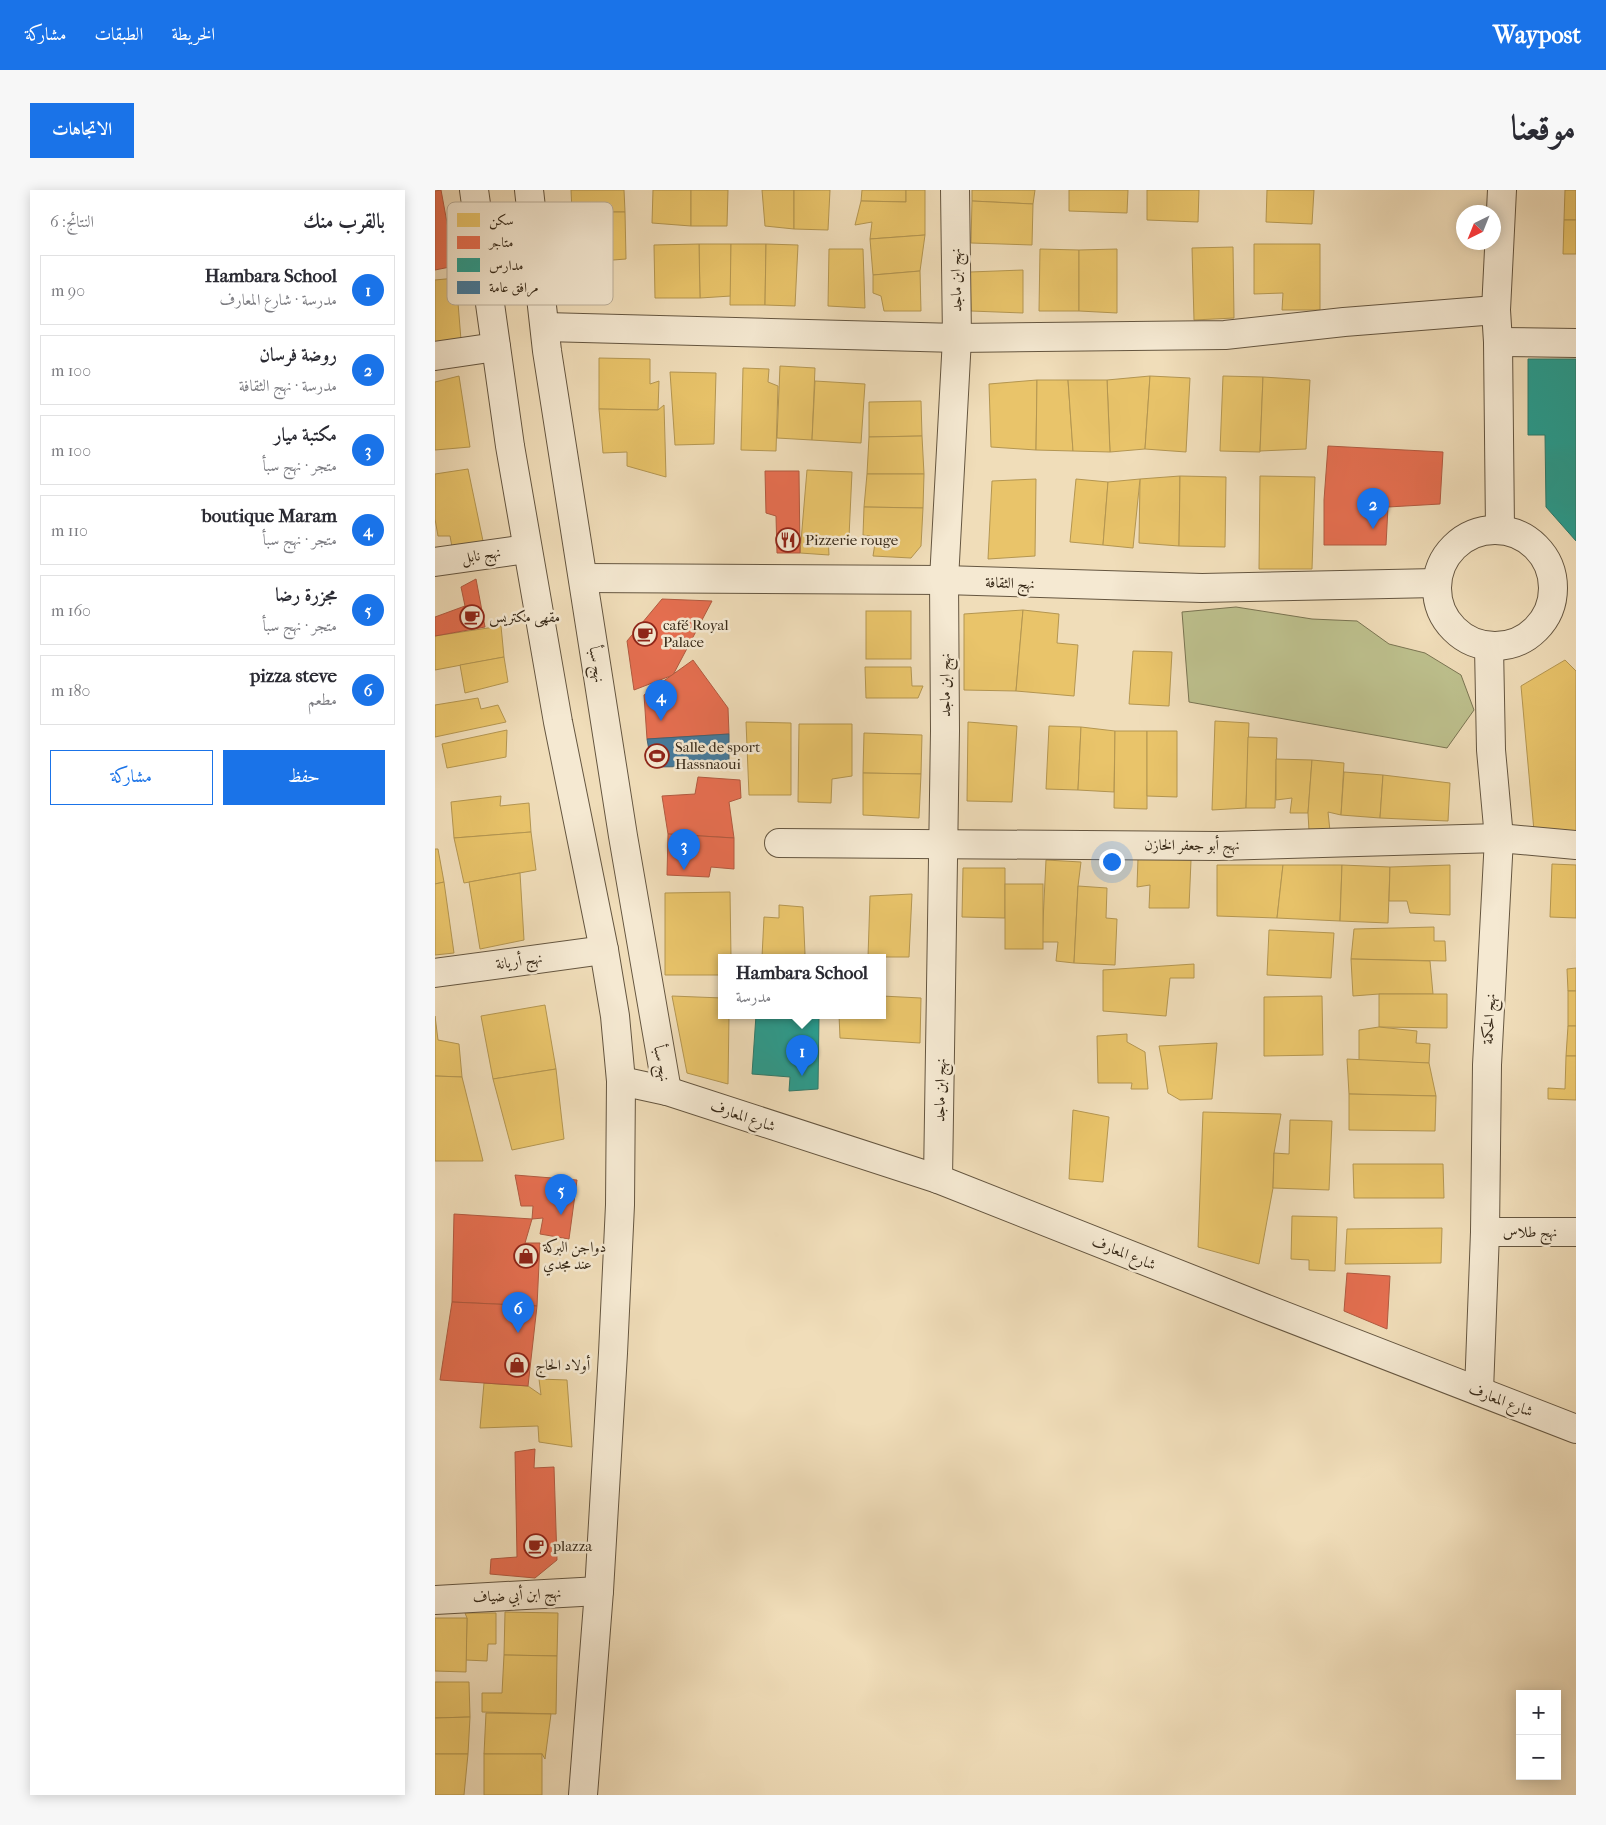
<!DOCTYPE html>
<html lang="ar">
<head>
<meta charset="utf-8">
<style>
	body { margin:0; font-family:"IM FELL French Canon",Amiri,serif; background:#f7f7f7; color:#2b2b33; direction:rtl }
	.controls { position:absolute; right:15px; bottom:15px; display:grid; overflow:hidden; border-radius:0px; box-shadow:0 2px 12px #0003 }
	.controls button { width:45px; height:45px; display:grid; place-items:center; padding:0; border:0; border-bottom:1px solid #e1e1e2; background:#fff; color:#2b2b33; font:25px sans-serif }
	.compass { position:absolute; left:1021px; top:15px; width:45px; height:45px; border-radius:50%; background:#fff; box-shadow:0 2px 12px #0003; rotate:223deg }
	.you { position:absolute; left:676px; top:671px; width:18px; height:18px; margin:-12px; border:4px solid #fff; border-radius:50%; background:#1a73e8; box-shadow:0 0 0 8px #1a73e833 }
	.badge { display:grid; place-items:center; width:32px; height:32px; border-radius:50%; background:#1a73e8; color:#fff; font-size:16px; font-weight:700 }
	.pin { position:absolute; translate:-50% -41px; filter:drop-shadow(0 1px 2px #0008) }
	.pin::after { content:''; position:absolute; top:26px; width:18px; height:15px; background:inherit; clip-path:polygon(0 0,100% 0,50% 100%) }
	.popup { position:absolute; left:283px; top:764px; width:168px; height:65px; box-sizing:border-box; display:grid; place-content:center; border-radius:0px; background:#fff; filter:drop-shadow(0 1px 4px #0005); font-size:16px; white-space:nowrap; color:#7c7c81 }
	.popup b { font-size:19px; color:#2b2b33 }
	.popup::after { content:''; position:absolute; left:50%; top:100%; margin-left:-10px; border:10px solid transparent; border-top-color:#fff }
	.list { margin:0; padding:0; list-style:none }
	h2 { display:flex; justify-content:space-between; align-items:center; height:65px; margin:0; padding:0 20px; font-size:21px }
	h2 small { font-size:16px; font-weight:400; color:#7c7c81 }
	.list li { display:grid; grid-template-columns:32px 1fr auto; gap:15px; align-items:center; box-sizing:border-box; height:70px; margin:0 10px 10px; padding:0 10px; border:1px solid #e1e1e2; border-radius:0px }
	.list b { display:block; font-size:19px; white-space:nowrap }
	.list p { margin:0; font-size:16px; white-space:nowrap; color:#7c7c81 }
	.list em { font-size:16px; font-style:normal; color:#7c7c81 }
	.actions { display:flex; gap:10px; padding:15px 20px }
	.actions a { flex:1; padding:11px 0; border:1px solid #1a73e8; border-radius:0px; text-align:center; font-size:18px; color:#1a73e8 }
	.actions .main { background:#1a73e8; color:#fff }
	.map { position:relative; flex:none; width:1141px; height:1605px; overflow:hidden; direction:ltr; border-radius:0px }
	header { display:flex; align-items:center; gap:30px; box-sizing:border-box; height:70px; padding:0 25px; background:#1a73e8; color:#fff }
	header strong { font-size:24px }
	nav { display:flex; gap:28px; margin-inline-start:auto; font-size:18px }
	.intro { display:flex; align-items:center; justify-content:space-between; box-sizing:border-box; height:120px; padding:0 30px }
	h1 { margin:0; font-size:35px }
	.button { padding:12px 22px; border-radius:0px; background:#1a73e8; color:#fff; font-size:18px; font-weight:700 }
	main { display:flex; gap:30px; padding:0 30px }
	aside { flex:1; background:#fff; border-radius:0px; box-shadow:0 2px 12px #0003 }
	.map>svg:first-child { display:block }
	.green { fill:#bdc08d; stroke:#7a7452 }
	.homes { fill:#e9c46a; stroke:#b49651 }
	.shops { fill:#e76f51; stroke:#b25a40 }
	.schools { fill:#2a9d8f; stroke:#2e7a6b }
	.public { fill:#457b9d; stroke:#416275 }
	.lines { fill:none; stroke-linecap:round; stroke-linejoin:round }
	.minor-casing { stroke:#655640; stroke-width:30 }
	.tertiary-casing { stroke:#655640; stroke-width:30 }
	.minor { stroke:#f5e9d2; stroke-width:28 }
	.tertiary { stroke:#f5e9d2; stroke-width:28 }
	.labels { text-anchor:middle; stroke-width:5; stroke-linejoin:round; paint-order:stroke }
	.street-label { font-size:15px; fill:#372918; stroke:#f5e9d2 }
	.poi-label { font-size:15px; fill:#372918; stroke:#f5e9d2; text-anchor:start }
	.key { fill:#f5e9d2; stroke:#bcaf9a; stroke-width:1 }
	.key-label { font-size:14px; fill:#372918 }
</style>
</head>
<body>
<header>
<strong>Waypost</strong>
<nav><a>الخريطة</a><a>الطبقات</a><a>مشاركة</a></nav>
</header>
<div class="intro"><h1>موقعنا</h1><a class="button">الاتجاهات</a></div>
<main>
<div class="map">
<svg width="1141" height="1605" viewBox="0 0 1141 1605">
	<rect width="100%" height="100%" fill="#f0ddb9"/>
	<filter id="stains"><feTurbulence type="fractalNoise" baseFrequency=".004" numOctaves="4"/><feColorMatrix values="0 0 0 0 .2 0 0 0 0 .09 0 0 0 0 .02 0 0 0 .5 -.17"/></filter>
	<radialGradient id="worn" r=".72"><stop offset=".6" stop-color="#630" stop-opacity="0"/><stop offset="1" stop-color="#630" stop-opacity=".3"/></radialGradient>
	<path class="green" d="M801,417L877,429L922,431L954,454L990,463L1026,485L1039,520L1012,558L754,512L747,422Z"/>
	<g class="homes">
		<path d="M136,0H189L190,22H137Z"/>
		<path d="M218,0H256V36L217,33Z"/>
		<path d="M256,0H293L292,36H256Z"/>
		<path d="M327,0H359V39L330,36Z"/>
		<path d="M359,0H395L393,40L359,39Z"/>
		<path d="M427,0H471V12L426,11Z"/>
		<path d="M471,0H490V45L435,49L437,32L420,35L426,11L471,12Z"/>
		<path d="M537,0H600L598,14L537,11Z"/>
		<path d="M634,0H693L692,23L634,21Z"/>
		<path d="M712,0H764L763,32L712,30Z"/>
		<path d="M832,0H879L877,34L831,32Z"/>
		<path d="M1130,0H1141V30H1129Z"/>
		<path d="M537,11L598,14L597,55L536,53Z"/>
		<path d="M137,22H190L191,69L140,73Z"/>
		<path d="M1129,30H1141V64H1128Z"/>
		<path d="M490,45L485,81L438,85L435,49Z"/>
		<path d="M264,54H296V106L265,108Z"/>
		<path d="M264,54L265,108H220L219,55Z"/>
		<path d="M296,54H331L330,115H295Z"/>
		<path d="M331,54L363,55L360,116L330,115Z"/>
		<path d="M819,54H885V120H847L848,103L819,104Z"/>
		<path d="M798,57L799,128L759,130L757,58Z"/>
		<path d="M394,59H428L430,118L393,116Z"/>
		<path d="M605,59L644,60V121H604Z"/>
		<path d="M682,59V123L644,121V60Z"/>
		<path d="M588,80V123L536,121L535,82Z"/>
		<path d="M485,81L486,121H449L446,106L438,103V85Z"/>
		<path d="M21,88L26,150L0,154V90Z"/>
		<path d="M164,168L215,169V194L224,191L223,220L164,219Z"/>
		<path d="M345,176L380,178L377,250L342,248Z"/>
		<path d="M308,178L334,179L333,192L343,196L341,261L306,260Z"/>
		<path d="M235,182L281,183L279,254L240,255Z"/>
		<path d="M24,186L35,257L0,260V192Z"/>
		<path d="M715,186L710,259L675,262L672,190Z"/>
		<path d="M715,186L755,188L751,262L710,259Z"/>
		<path d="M788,186L828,187L825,262L785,261Z"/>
		<path d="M828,187L875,190L871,259L825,261Z"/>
		<path d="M602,190L601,260L556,257L554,194Z"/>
		<path d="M602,190H633L638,261L601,260Z"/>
		<path d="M633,190H672L675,262L638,261Z"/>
		<path d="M380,191L430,194L426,253L377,250Z"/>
		<path d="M486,211L487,246L434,247V212Z"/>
		<path d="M229,215L231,287L192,276V262L168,263L164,219L223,220Z"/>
		<path d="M487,246L489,284H432L434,247Z"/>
		<path d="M33,279L48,351L17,357L15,346H3L0,329V284Z"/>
		<path d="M372,280L417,282L414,347H393L394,365L365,363Z"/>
		<path d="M432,284H489L488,318L429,317Z"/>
		<path d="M745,286L744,356L704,353L705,289Z"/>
		<path d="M745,286L791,287L790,357L744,356Z"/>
		<path d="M825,286L880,287L877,379H824Z"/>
		<path d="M601,289L600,366L553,369L557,291Z"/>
		<path d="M641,289L673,292L668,355L635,352Z"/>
		<path d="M705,289L698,358L668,355L673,292Z"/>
		<path d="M429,317L488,318L486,356L476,368L438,366L441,347L428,345Z"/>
		<path d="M588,420L581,501L529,500V424Z"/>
		<path d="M588,420L624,424L622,453L643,455L639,506L581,501Z"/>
		<rect x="431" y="421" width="45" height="48"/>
		<path d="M66,436L69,467L0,480V446Z"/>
		<path d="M698,461L737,462L734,516L694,514Z"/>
		<path d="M69,467L73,492L30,503L25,475Z"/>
		<path d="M1130,470L1141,481V642L1099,641L1086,496Z"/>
		<path d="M430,477H476L477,496H488L483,508H431Z"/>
		<path d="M43,508L46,519L63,515L71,532L0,547V515Z"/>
		<path d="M780,531L814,533L811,618L777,620Z"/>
		<path d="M311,532L356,533V605H314Z"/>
		<path d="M533,532L582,536L577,612L532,611Z"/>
		<path d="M364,534H417V586L397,589L396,613L363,612Z"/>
		<path d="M614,536L646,537L643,600L611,599Z"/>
		<path d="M646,537L680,541L679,602L643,600Z"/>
		<path d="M72,540L71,567L12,578L7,554Z"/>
		<path d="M680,541H712V619L679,618Z"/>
		<path d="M712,541H742V607L712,606Z"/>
		<path d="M429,543L487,545L486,584L428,583Z"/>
		<path d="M813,547L842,548L840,618H811Z"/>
		<path d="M841,569L877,570L873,623H855L857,608L841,610Z"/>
		<path d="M877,570L909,573L906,625L893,622L895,641H874L873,623Z"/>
		<path d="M909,582L948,585L945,628L906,625Z"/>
		<path d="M428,583L486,584L484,628L428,625Z"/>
		<path d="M948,585L1015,593L1013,631L945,628Z"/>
		<path d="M66,606L65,616L94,613L96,642L19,648L16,612Z"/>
		<path d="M96,642L101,680L29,693L19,648Z"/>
		<path d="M0,659H3L9,692L0,694Z"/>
		<path d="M703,668L756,670L754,718H714L715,695L702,697Z"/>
		<path d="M611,670L646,672L643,696L639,773L621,771L623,752H607Z"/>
		<path d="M1117,674L1141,675V728L1115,727Z"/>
		<path d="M782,675H848L842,728L782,726Z"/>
		<path d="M848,675H907L905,731L842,728Z"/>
		<path d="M907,675L955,677L953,733L905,731Z"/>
		<path d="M1015,675V725L975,723L972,711H954L955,677Z"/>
		<path d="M528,678H570V728L527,727Z"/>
		<path d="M85,683L89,750L45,759L34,692Z"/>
		<path d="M9,692L19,763L0,765V694Z"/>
		<rect x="570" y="694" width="38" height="65"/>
		<path d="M643,696L672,698L671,728L682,729L680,775L639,773Z"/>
		<path d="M295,702L296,767H287V785H230V703Z"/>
		<path d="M477,704L474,767H433L435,706Z"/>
		<path d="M344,715L368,717L370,764L361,767H327L329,727L344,728Z"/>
		<path d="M999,737V751H1010L1011,771L916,769L919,739Z"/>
		<path d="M834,740L899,743L896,788L832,785Z"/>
		<path d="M916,769L995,771L998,804H944L918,806Z"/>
		<path d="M759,774V788H735L731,826L668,821V780Z"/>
		<path d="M1141,778V801H1133L1132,779Z"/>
		<rect x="1133" y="801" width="8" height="35"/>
		<path d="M944,804H1012V838L944,837Z"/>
		<path d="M237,806L287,808V825H294L293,894L252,883Z"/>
		<path d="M447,806L486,808L485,853L405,848L404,825H447Z"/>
		<path d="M887,806L888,865L829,866V807Z"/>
		<path d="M110,815L121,879L58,889L46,826Z"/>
		<path d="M0,826L3,850L24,854L27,887L0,886Z"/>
		<path d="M1133,836H1141V866H1131Z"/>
		<path d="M944,837L982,841L981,853L995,854L994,873L924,872V840Z"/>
		<path d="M692,844V852L710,862L713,899H696L697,893H663L662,846Z"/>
		<path d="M782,853L777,909L745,910L733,903L724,856Z"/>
		<path d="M1131,866H1141V910L1113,909V898L1130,899Z"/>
		<path d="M912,869L994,873L1001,906L914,904Z"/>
		<path d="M121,879L129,949L77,960L58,889Z"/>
		<path d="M0,886L27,887L48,971H0Z"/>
		<path d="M914,904L1001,906L1000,941L914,940Z"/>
		<path d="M638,920L674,927L668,992L634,989Z"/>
		<path d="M768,922L846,924L839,963L838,998L824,1074L763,1057Z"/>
		<path d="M855,930L897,931L894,1000L838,998L839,963L854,964Z"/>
		<path d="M918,974H1008L1009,1008H919Z"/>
		<path d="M857,1026L902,1027L900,1081L874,1080V1070L856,1069Z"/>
		<path d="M1007,1038L1006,1073L910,1074L912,1039Z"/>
		<path d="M104,1189L132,1190L137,1257L104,1252L103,1236L45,1238L49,1193L93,1196L106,1205Z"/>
		<path d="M70,1422L123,1423L122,1466L69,1465Z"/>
		<path d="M30,1423H61V1454H53L52,1471L31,1470L32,1428Z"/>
		<path d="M0,1428H32L31,1482L0,1481Z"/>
		<path d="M69,1465L122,1466L121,1524L47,1522V1503H67Z"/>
		<path d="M0,1492H34L35,1527L0,1528Z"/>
		<path d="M51,1523L116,1524L110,1569L107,1564H49Z"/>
		<path d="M35,1527L33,1564H0V1528Z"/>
		<path d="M0,1564H33L29,1605H0Z"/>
		<rect x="49" y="1564" width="58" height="41"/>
	</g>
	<g class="shops">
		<path d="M6,0L20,76L0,80V1Z"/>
		<path d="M893,256L1008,262L1005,314L953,317L951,355H889V310Z"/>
		<path d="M330,281H364L365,363H342L341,326L331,323Z"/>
		<path d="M41,389L50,437L0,446V427L30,416L26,397Z"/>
		<path d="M227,409L277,411L238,485L199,500L192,451Z"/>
		<path d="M258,470L293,518L294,544L212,549L209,505Z"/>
		<path d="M263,587L305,590L306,608L294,612L299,648L233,644L227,606L260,604Z"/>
		<path d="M233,644L299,648V679L276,677L274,687L232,685Z"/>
		<path d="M80,985L142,990L134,1049L105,1044L108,1028L97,1029L98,1016H86Z"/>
		<path d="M19,1024L97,1029L90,1053H105L102,1116L17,1112Z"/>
		<path d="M912,1083L955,1086L952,1139L909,1121Z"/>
		<path d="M17,1112L102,1116L93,1196L5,1190Z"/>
		<path d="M100,1259L99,1278L119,1277L122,1370L100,1388L55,1384L56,1369L82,1367L80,1262Z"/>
	</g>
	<g class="schools">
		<path d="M1093,169H1141V351L1111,317L1110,245H1093Z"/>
		<path d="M321,825H384L383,899L354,901L355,887L317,884Z"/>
	</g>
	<path class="public" d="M294,544V576L217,577L212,549Z"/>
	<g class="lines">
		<g class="minor-casing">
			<g id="minor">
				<path d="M94,0L112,161L188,646L232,901L186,891"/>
				<path d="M110,137L522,148L790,145L909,132L1061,120"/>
				<path d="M1063,152L1141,153"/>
				<path d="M0,166L61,157"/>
				<path d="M1065,339L1063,152L1061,120L1067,0"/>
				<circle cx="1060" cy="398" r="58"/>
				<path d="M0,372L92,359"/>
				<path d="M148,388L509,390L767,398L1001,393"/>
				<path d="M344,653L782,656L1064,648L1141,655"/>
				<path d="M0,783L169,760"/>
				<path d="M232,901L503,989L829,1118L1141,1239"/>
				<path d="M503,989L510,541L509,390L522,148L520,0"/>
				<path d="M1050,1042H1141"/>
				<path d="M1044,1201L1050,1042L1052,875L1064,648L1056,560L1054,457"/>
				<path d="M0,1410L164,1401"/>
			</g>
		</g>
		<g class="tertiary-casing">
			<path id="tertiary" d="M39,0L75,256L123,532L169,760L180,826L186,891L185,1015L178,1163L164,1401L148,1605"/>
		</g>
		<use href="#minor" class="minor"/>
		<use href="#tertiary" class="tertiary"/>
	</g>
	<defs>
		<g id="restaurant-ring" transform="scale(1.25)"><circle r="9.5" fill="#f5e9d2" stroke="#8f2418" stroke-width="1.5"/><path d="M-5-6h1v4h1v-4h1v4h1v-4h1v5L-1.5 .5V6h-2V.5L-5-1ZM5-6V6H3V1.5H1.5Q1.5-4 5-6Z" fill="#8f2418"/></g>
		<g id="cafe-ring" transform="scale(1.25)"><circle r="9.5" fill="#f5e9d2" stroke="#8f2418" stroke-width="1.5"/><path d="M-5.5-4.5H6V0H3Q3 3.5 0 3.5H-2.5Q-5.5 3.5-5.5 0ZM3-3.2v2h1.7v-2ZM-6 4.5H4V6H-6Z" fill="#8f2418"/></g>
		<g id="stadium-ring" transform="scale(1.25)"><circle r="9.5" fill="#f5e9d2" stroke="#8f2418" stroke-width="1.5"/><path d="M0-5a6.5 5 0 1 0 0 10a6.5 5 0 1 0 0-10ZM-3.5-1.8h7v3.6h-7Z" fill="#8f2418"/></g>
		<g id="shop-ring" transform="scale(1.25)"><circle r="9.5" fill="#f5e9d2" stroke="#8f2418" stroke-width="1.5"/><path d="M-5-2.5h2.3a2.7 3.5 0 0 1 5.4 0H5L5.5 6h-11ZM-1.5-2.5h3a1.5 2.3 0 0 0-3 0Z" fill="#8f2418"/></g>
	</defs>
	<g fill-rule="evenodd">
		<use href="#restaurant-ring" x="353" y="350"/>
		<use href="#cafe-ring" x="37" y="427"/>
		<use href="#cafe-ring" x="210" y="444"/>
		<use href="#stadium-ring" x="222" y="566"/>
		<use href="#shop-ring" x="91" y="1066"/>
		<use href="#shop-ring" x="82" y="1175"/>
		<use href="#cafe-ring" x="101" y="1356"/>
	</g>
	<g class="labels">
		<g class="street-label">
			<text transform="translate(521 90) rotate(-91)" y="5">نهج ابن ماجد</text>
			<text transform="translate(46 365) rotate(-9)" y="5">نهج نابل</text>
			<text transform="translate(575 393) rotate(2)" y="5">نهج الثقافة</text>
			<text transform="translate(162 474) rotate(81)" y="5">نهج سبأ</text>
			<text transform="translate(510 495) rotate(-90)" y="5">نهج ابن ماجد</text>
			<text x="757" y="660">نهج أبو جعفر الخازن</text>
			<text transform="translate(84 771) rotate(-8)" y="5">نهج أريانة</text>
			<text transform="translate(1054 829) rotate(-87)" y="5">نهج الحكمة</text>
			<text transform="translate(227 873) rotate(80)" y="5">نهج سبأ</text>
			<text transform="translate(505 900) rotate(-89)" y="5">نهج ابن ماجد</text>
			<text transform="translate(308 926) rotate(19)" y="5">شارع المعارف</text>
			<text x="1095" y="1047">نهج طلاس</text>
			<text transform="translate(689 1063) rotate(22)" y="5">شارع المعارف</text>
			<text transform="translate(1066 1210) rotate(21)" y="5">شارع المعارف</text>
			<text transform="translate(82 1405) rotate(-3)" y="5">نهج ابن أبي ضياف</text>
		</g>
		<g class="poi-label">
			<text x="370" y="355">Pizzerie rouge</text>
			<text x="54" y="432">مقهى مكتريس</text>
			<text x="228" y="440">café Royal<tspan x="228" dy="17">Palace</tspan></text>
			<text x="240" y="562">Salle de sport<tspan x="240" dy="17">Hassnaoui</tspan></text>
			<text x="108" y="1062">دواجن البركة<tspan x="108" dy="17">عند مجدي</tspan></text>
			<text x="100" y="1180">أولاد الحاج</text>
			<text x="118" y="1361">plazza</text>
		</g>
	</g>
	<rect x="12" y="12" width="166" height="103" rx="8" class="key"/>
	<rect x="22" y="23" width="23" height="14" fill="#e9c46a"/>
	<rect x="22" y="46" width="23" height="13" fill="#e76f51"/>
	<rect x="22" y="68" width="23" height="14" fill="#2a9d8f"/>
	<rect x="22" y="91" width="23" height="13" fill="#457b9d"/>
	<g class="key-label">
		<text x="54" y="35">سكن</text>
		<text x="54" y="57">متاجر</text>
		<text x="54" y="80">مدارس</text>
		<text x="54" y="102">مرافق عامة</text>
	</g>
	<rect width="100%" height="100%" filter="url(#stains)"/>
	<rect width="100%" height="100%" fill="url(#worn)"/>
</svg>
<div class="controls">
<button>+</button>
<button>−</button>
</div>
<svg class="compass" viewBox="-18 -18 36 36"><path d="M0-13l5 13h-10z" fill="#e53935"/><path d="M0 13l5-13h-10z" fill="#7c7c81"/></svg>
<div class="you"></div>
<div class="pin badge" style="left:367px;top:886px">1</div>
<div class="popup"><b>Hambara School</b>مدرسة</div>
<div class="pin badge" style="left:938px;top:339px">2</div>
<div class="pin badge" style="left:249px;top:680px">3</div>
<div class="pin badge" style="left:226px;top:531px">4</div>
<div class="pin badge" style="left:126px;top:1025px">5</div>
<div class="pin badge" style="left:83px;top:1143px">6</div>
</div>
<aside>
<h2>بالقرب منك<small>النتائج: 6</small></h2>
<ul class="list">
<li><span class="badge">1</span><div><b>Hambara School</b><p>مدرسة · شارع المعارف</p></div><em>90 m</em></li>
<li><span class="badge">2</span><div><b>روضة فرسان</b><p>مدرسة · نهج الثقافة</p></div><em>100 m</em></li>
<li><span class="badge">3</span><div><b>مكتبة ميار</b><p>متجر · نهج سبأ</p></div><em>100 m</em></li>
<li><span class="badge">4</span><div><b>boutique Maram</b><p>متجر · نهج سبأ</p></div><em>110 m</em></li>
<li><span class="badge">5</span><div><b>مجزرة رضا</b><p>متجر · نهج سبأ</p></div><em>160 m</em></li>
<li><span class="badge">6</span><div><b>pizza steve</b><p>مطعم</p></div><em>180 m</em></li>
</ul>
<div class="actions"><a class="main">حفظ</a><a>مشاركة</a></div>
</aside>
</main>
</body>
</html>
